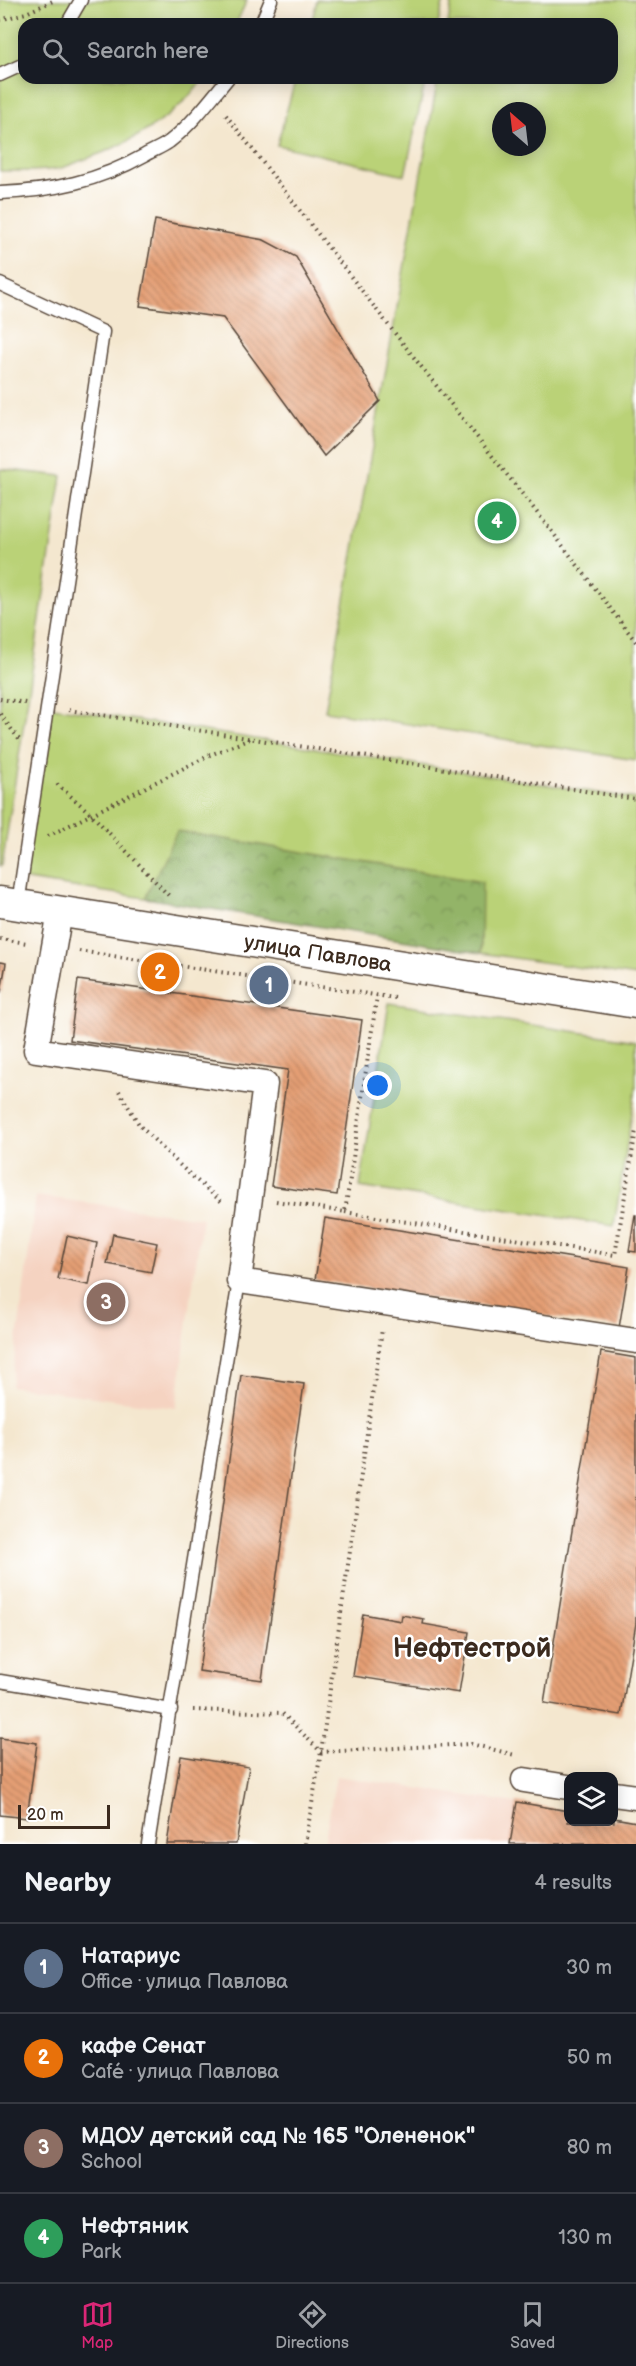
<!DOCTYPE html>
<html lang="en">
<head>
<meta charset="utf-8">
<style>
	body { margin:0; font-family:"Balsamiq Sans",sans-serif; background:#20242c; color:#f1f3f6 }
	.controls { position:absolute; right:18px; bottom:18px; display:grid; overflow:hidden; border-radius:12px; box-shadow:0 3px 15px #0003 }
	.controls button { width:54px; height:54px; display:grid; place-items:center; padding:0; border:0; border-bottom:2px solid #363941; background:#171b24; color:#f1f3f6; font:30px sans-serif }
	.compass { position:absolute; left:492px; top:102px; width:54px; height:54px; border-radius:50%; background:#171b24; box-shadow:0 3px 15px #0003; rotate:332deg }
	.scale { position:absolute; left:18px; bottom:15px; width:92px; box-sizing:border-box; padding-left:6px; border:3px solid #3b2a1e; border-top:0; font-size:16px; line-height:21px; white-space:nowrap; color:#3b2a1e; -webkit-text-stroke:4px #fff; paint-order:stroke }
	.you { position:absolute; left:378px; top:1086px; width:21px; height:21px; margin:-15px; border:4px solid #fff; border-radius:50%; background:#1a73e8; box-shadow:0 0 0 9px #1a73e833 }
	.badge { display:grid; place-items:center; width:39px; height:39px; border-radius:50%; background:#db2777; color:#fff; font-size:20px; font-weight:700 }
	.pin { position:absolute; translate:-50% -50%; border:3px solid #fff; box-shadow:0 2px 6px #0006 }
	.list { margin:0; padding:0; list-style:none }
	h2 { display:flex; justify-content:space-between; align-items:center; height:78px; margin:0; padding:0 24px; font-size:26px }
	h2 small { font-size:20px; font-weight:400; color:#9ea1a6 }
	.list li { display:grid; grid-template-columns:39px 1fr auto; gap:18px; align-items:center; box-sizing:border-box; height:90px; padding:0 24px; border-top:2px solid #363941 }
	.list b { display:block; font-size:22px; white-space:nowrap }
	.list p { margin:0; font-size:20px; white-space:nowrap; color:#9ea1a6 }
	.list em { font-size:20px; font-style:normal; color:#9ea1a6 }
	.icon { flex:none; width:33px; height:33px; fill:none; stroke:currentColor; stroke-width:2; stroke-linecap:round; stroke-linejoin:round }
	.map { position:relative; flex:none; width:636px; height:1844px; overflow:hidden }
	.search { position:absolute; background:#171b24; box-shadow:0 3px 15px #0003; left:18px; right:18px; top:18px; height:66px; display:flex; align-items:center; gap:15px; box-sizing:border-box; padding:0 21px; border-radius:18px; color:#9ea1a6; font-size:22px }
	.sheet { height:438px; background:#171b24 }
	nav { display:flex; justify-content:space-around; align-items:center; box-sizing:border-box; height:84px; border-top:2px solid #363941; background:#171b24; font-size:16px; color:#9ea1a6 }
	nav a { display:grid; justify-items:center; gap:3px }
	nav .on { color:#db2777 }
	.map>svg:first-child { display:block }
	.built { fill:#f5d3c1 }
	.forest { fill:url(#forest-crowns); stroke:#676f43; stroke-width:1.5 }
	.park { fill:#bad277; stroke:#7a7e4a; stroke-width:1.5; fill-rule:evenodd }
	.building { fill:url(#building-back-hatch) }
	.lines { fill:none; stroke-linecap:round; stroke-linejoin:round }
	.service-casing { stroke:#574639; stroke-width:15 }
	.minor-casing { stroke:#574639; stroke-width:27 }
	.tertiary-casing { stroke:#574639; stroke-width:33 }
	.path { stroke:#574639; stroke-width:4; stroke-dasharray:1.5 4.5; stroke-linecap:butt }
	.service { stroke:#fff; stroke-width:12 }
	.minor { stroke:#fff; stroke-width:24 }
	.tertiary { stroke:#fff; stroke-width:30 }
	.labels { text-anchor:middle; stroke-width:5; stroke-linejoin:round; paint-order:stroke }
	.street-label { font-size:21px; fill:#3b2a1e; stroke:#fff }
	.district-label { font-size:27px; font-weight:bold; fill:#3b2a1e; stroke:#fff }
</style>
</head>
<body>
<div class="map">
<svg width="636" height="1844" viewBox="0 0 636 1844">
	<defs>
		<pattern id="forest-crowns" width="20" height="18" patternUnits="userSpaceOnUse" patternTransform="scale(1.5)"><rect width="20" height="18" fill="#93b468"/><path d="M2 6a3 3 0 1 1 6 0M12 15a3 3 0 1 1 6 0" fill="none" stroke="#799355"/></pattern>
		<pattern id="building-back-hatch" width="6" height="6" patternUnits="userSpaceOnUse" patternTransform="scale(1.5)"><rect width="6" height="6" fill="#e59f74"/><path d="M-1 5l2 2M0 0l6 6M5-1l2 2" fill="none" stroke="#bb825f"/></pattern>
	</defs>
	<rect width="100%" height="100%" fill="#fff"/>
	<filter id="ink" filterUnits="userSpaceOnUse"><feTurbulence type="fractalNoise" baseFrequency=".0167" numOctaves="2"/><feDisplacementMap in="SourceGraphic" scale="12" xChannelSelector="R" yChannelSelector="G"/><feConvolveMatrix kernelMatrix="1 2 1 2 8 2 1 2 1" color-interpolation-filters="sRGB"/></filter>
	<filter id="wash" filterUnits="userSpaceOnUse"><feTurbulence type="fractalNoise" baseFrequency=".008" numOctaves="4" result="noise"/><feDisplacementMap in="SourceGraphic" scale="24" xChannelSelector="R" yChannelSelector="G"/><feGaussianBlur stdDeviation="1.35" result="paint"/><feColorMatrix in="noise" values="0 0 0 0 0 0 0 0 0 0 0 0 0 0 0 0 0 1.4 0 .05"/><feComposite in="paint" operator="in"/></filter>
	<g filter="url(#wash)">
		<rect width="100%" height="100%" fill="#f4e7cf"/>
		<g class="built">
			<path d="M36,1196L202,1218L176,1408L11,1386Z"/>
			<path d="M336,1776L568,1811V1822H614V1818L636,1822V1844H324Z"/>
		</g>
		<path class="forest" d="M176,831L483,882L481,953L145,898Z"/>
		<g class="park">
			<path d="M0,0H247L236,24H24V78H204C174,120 130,144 83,160C74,163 65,168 56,169C38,172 18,171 0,171Z"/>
			<path d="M317,0H444L438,24H311Z"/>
			<path d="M452,0H636V760L325,711L438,78H612V24H448ZM501,111H537V147H501Z"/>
			<path d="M296,78H426L405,175L277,145Z"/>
			<path d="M0,469L62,476L2,866H0Z"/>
			<path d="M47,706L636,799V976L481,953L482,882L177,831L145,898L21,879Z"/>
			<path d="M389,1003L636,1041V1088L614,1226L360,1187Z"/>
		</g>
		<g id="blocks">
			<g class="building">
				<path d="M155,220L264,240L296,257L380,401L324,456L223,318L140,306Z"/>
				<path d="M0,962L6,963L1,992H0Z"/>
				<path d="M78,980L362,1020L337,1195L271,1186L288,1070L70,1040Z"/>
				<path d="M635,1215H636V1252L629,1251Z"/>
				<path d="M325,1218L629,1267L619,1328L315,1280Z"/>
				<path d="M113,1234L157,1243L151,1272L107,1264Z"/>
				<path d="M67,1236L97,1243L89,1285L58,1279Z"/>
				<path d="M601,1352L636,1358V1623L621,1715L544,1703Z"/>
				<path d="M241,1375L304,1384L262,1680L199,1671Z"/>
				<path d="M363,1614L401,1621L402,1615L424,1619L423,1624L469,1632L459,1693L353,1676Z"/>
				<path d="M0,1738L37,1743L27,1818L0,1815Z"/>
				<path d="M181,1756L249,1767L236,1844H167Z"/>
				<path d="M517,1802L568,1811V1822H614V1818L636,1822V1844H510Z"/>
			</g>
		</g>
	</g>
	<g filter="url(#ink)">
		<use href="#blocks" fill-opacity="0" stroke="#574639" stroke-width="1.5"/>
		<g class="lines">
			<g class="service-casing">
				<g id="service">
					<path d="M67,24L81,0"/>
					<path d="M261,24L271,0"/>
					<path d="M0,75L24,64"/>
					<path d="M0,193C52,191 99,181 145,155C152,151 162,147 169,142C192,124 210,100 228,78"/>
					<path d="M0,284L103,332L18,904"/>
					<path d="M0,1681L171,1710"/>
					<path d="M148,1844L239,1281"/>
				</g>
			</g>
			<g class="minor-casing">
				<g id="minor">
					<path d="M60,912L36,1050L265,1084L239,1281L636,1341"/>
					<path d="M524,1780L568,1787"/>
					<path d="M614,1794L636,1797"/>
				</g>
			</g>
			<g class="tertiary-casing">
				<path id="tertiary" d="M0,902L636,1003"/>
			</g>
			<g class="path">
				<path d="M0,20L26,13L55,0"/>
				<path d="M226,115L393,331L550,529L636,642"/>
				<path d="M0,699L26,703"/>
				<path d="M69,710L636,799"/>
				<path d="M0,714L21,742"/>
				<path d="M57,784L91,814L170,897"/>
				<path d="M48,836L210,755L250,739"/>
				<path d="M0,939L27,943"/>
				<path d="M79,951L395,998"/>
				<path d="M119,1091L140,1126L186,1171L223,1203"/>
				<path d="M276,1201L345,1212L377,996"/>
				<path d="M345,1212L615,1255L636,1130"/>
				<path d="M193,1710L282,1713L321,1752L471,1744L515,1755"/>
				<path d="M305,1844L321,1752L382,1329"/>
			</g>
			<use href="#service" class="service"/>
			<use href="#minor" class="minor"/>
			<use href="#tertiary" class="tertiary"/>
		</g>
	</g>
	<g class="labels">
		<g class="street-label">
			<text transform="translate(318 953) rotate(9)" y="7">улица Павлова</text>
		</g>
		<g class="district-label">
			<text x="472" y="1657">Нефтестрой</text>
		</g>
	</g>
</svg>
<div class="controls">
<button><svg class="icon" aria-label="layers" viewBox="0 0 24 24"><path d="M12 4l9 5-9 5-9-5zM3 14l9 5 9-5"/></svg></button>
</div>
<svg class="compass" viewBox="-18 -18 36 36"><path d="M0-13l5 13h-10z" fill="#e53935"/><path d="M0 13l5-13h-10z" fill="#9ea1a6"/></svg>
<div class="scale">20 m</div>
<div class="you"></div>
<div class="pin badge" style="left:269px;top:985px;background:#5c6f8a">1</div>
<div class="pin badge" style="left:160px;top:972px;background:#e8710a">2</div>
<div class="pin badge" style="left:106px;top:1302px;background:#8d6e63">3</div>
<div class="pin badge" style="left:497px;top:521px;background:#2e9e5b">4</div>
<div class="search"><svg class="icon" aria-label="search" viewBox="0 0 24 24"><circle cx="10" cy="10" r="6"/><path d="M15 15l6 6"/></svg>Search here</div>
</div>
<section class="sheet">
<h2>Nearby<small>4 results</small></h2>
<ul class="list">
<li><span class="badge" style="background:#5c6f8a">1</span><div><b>Натариус</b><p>Office · улица Павлова</p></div><em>30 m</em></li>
<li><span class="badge" style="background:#e8710a">2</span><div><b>кафе Сенат</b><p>Café · улица Павлова</p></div><em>50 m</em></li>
<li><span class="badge" style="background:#8d6e63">3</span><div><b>МДОУ детский сад № 165 &quot;Олененок&quot;</b><p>School</p></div><em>80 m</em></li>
<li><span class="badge" style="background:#2e9e5b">4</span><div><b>Нефтяник</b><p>Park</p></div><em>130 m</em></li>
</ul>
</section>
<nav>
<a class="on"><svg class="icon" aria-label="map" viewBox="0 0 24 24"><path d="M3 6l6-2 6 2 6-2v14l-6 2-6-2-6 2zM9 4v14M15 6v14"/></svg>Map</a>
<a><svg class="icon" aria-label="directions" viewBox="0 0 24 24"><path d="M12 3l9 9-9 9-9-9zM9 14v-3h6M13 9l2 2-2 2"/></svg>Directions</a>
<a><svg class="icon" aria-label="saved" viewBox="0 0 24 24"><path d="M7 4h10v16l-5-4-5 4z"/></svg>Saved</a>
</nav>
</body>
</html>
